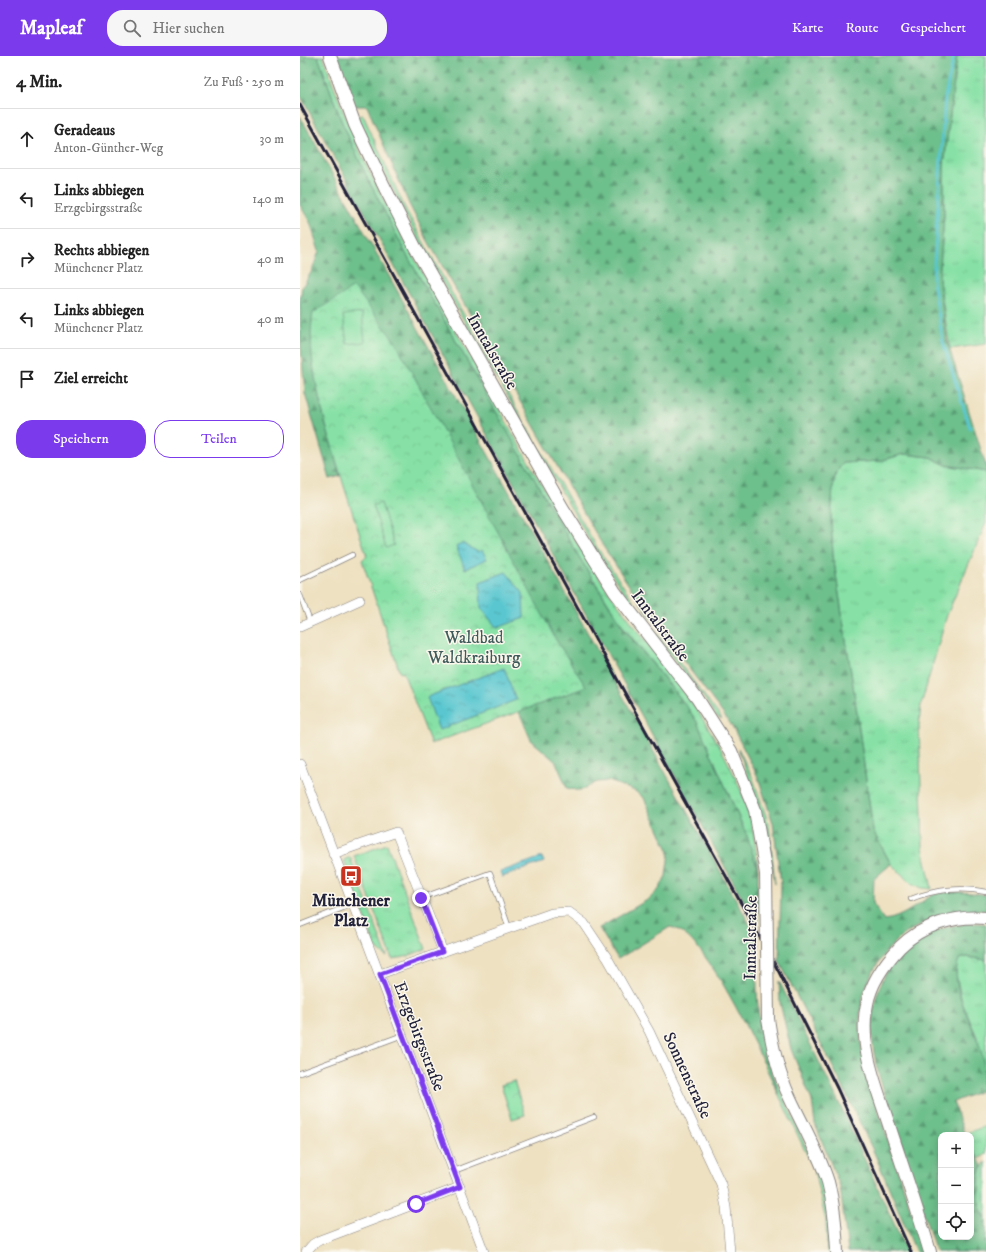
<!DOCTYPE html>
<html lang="de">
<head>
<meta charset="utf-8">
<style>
	body { margin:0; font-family:"IM FELL DW Pica",serif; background:#f6f6f6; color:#222 }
	.controls { position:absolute; right:12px; bottom:12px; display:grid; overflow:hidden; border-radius:8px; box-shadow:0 2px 10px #0003 }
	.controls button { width:36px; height:36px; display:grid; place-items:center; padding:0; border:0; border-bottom:1px solid #e0e0e0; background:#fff; color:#222; font:20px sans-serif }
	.stop { position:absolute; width:12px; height:12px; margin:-9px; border:3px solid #7c3aed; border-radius:50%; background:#fff }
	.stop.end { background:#7c3aed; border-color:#fff; box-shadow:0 1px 4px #0008 }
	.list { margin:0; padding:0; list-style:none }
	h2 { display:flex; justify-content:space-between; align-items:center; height:52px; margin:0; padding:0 16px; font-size:17px }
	h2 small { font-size:13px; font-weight:400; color:#767676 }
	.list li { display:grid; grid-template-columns:26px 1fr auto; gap:12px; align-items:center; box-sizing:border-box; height:60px; padding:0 16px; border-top:1px solid #e0e0e0 }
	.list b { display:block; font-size:15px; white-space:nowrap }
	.list p { margin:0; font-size:13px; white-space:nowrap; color:#767676 }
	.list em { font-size:13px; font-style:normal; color:#767676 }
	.actions { display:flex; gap:8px; padding:12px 16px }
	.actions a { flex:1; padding:9px 0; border:1px solid #7c3aed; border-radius:16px; text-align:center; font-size:14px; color:#7c3aed }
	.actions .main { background:#7c3aed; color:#fff }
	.icon { flex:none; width:22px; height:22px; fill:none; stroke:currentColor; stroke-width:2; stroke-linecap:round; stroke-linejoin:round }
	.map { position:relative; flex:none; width:686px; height:1196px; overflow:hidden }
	header { display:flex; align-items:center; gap:24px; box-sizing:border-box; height:56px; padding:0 20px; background:#7c3aed; color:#fff }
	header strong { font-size:19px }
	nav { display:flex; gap:22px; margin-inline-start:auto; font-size:14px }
	.search { width:280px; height:36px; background:#f6f6f6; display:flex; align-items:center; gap:10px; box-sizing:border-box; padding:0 14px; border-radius:16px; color:#767676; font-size:15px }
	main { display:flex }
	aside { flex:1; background:#fff }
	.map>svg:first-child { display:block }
	.grass { fill:url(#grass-tufts); stroke:#548270 }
	.forest { fill:url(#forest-firs); stroke:#487063 }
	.park { fill:url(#park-crowns); stroke:#548270 }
	.pitch { fill:#87e1a6; stroke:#548270 }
	.water { fill:url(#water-ripples); stroke:#3e7486 }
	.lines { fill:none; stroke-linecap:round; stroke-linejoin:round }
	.stream { stroke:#5ac7d0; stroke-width:3 }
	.lane-casing { stroke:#88827e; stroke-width:6 }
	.street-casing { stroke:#88827e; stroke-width:10 }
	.secondary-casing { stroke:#88827e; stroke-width:14 }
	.lane { stroke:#fff; stroke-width:4.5 }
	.street { stroke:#fff; stroke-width:9 }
	.secondary { stroke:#fff; stroke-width:12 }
	.rail { stroke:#22223b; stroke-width:3 }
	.secondary-bridge-casing { stroke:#88827e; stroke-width:14; stroke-linecap:butt }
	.secondary-bridge { stroke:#fff; stroke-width:12 }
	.route { stroke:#7c3aed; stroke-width:5 }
	.labels { text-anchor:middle; stroke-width:3; stroke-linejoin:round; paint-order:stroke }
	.street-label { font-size:17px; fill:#22223b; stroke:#fbf7ec }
	.park-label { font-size:17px; fill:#405b5b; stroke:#fbf7ec }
	.poi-label { font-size:17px; font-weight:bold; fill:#22223b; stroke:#fbf7ec }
</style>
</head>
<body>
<header>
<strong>Mapleaf</strong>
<div class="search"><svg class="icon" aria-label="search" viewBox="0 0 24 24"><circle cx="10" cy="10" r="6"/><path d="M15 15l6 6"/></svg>Hier suchen</div>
<nav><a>Karte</a><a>Route</a><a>Gespeichert</a></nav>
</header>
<main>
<aside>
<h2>4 Min.<small>Zu Fuß · 250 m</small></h2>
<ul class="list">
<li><svg class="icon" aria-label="ahead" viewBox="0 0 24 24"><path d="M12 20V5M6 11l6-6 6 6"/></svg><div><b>Geradeaus</b><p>Anton-Günther-Weg</p></div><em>30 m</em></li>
<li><svg class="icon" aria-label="left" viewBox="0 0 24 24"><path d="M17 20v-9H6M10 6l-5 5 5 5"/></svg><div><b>Links abbiegen</b><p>Erzgebirgsstraße</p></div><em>140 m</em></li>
<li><svg class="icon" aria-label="right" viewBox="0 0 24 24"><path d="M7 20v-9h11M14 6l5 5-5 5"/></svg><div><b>Rechts abbiegen</b><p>Münchener Platz</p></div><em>40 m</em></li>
<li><svg class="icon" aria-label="left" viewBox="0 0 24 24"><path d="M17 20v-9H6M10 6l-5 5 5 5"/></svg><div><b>Links abbiegen</b><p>Münchener Platz</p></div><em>40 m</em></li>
<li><svg class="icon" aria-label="arrive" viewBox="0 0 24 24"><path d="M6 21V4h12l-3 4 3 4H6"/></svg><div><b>Ziel erreicht</b></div></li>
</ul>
<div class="actions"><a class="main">Speichern</a><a>Teilen</a></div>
</aside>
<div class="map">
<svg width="686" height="1196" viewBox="0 0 686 1196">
	<defs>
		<pattern id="grass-tufts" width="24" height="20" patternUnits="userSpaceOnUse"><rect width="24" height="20" fill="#87e1a6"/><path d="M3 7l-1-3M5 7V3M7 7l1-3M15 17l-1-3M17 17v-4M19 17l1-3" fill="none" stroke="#74c190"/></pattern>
		<pattern id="forest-firs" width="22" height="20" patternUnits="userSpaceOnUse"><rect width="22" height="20" fill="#6dbf8b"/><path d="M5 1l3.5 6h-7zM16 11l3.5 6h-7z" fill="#599b73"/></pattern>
		<pattern id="park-crowns" width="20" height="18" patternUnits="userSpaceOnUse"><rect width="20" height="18" fill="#87e1a6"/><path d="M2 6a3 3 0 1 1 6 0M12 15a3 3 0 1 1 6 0" fill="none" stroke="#74c190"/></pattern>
		<pattern id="water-ripples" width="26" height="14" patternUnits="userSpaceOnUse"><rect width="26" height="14" fill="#5ac7d0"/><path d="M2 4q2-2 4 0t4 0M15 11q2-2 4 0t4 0" fill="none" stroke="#4aa1aa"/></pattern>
	</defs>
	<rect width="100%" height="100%" fill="#fbf7ec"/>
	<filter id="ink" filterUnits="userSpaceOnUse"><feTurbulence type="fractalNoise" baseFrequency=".025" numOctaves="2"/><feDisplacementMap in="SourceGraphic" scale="8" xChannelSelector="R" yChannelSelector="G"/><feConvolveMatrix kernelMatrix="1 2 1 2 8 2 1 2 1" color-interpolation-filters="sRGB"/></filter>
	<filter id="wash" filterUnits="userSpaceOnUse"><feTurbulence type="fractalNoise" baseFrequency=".012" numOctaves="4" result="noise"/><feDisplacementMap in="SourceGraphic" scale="16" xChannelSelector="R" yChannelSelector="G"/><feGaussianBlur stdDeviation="0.9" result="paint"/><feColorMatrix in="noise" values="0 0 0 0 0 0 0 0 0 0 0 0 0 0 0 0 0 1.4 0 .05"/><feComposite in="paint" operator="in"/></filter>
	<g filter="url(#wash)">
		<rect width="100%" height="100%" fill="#eee1c1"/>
		<g class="grass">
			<path d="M18,0H23C35,34 47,67 62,100C93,167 130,230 166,293C205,363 242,433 285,500C338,585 417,658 448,754C454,774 456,794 458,814L447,780L397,666L385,648L325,573L279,501L104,194L65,117L41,64Z"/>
			<path d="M657,0H686V288L650,293L639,223L644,160V109Z"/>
			<path d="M63,59L104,150L124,187L211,343L298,493L343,559L422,663L417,661L401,638L340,560L295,494L121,189L75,98L58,60Z"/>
			<path d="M604,398L630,401L646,409L686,416V467L647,559L621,649L619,669L623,791L632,833L622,832L611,827L591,808L573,775L554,636L533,499L531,464L533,430L536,416L543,407L580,405Z"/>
			<path d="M438,692L453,723L469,769L475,828L465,770Z"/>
			<path d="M87,788L126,893L105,901L92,903L54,800Z"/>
			<path d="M50,801L87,901L76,892L44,804Z"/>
			<path d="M666,901L686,904V1049L681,1035L684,1018L677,981L662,946L655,914L659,903Z"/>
			<path d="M468,1006L523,1129L530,1175L531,1196H527L526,1165L514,1114L479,1039Z"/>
			<path d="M686,1070V1098L679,1103L671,1090V1079L664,1078Z"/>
			<path d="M686,1106V1163C684,1159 680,1154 679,1149C676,1137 677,1114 686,1106Z"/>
		</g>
		<g class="forest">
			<path d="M0,0H18L41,64L65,117L104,194L279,501L324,573L385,648L397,666L447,780L458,814V871L0,39Z"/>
			<path d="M36,0H657L644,109V160L639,223L647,285L686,410V416L646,409L630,401L604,398L580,405L543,407L536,417L533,430L531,464L533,499L554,636L573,775L591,808L574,823L573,847L584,864C604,862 616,848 633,839C644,833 674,837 686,839V855C660,851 633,862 611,874C597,883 586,895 577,909C542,963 568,1022 586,1078C598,1117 612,1156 625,1196H616L576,1101L542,1029L479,905L481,828L473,767L458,721L432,670L346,555L303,490L128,185L109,148L67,50H54Z"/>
			<path d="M0,60L458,883C457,906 456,929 458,952C461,982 470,1010 479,1039C462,1005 407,876 370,871L318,903L299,872L349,843L360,832L366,820L369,796L344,742L335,735L309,725L297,726L280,735L267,732L256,706L231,684L219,656L286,631L256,584L13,257C5,308 27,371 40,420L30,423L5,337L1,291L0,246L2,231L12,215L19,195L10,166L0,149Z"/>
			<path d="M672,867L686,868V904L666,901L659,903C648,932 675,970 682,998C685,1011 683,1023 681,1035L653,1046L665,1079H641V1181H671V1090L682,1110L679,1123V1149L686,1163V1196H636C623,1154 608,1112 595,1069C587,1043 576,1017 573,990C567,949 584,901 622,880C637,873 655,869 672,867Z"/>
			<path d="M479,925L533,1034L607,1196H548L540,1130L515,1068L512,1045L491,993L480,947Z"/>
		</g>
		<g class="park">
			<path d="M54,231L96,287L256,584L286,631L131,688L103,616L100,617L62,504L67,500C52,456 38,413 26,369C17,333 7,294 13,257Z"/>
			<path d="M214,1025L225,1059L212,1063L201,1029Z"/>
		</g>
		<g class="pitch">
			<path d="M62,257L65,286L47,288L43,259Z"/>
			<path d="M81,447L94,489L86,492L73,449Z"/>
		</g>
		<g class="water">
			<path d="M162,487L178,496L182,494L187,503L165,513L156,490Z"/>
			<path d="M206,516L223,537L224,562L197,572L181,552L180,526Z"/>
			<path d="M204,612L216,644L139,674L127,641Z"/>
			<path d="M242,801L244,806L202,821L200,816Z"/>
		</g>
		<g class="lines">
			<path class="stream" d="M654,0L645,41L633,224L643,286L670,372"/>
		</g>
	</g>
	<g filter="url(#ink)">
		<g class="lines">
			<g class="lane-casing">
				<g id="lane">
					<path d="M0,524L52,499"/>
					<path d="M0,539L10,566"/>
					<path d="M121,842L190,817L209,872"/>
					<path d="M611,843C633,834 662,830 686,836"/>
					<path d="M0,869L53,848"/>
					<path d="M0,1017L103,979"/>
					<path d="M154,1115L294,1061"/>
				</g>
			</g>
			<g class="street-casing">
				<g id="street">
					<path d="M0,571L60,544"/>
					<path d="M0,708L184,1196"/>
					<path d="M33,798L96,776L143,896"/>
					<path d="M80,918L252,857L269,856L284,867L308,903L349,975L421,1128L426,1151L430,1196"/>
					<path d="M6,1196L13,1188L20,1184L160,1131"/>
				</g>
			</g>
			<g class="secondary-casing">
				<g id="secondary">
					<path d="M30,0L55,69L84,130L115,191L262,451L315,536L397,642L431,695L455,754L466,818"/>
					<path d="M468,963C472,990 478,1017 490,1042C503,1070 519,1097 528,1126C534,1149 536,1172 537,1196"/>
					<path d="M630,1196C617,1152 602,1109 588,1066C576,1029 558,988 567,948C571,926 585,907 600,891C622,869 655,859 686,862"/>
				</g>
			</g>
			<use href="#lane" class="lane"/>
			<use href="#street" class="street"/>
			<use href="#secondary" class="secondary"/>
			<path class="rail" d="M0,49L479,916L537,1032L611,1196"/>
			<g class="secondary-bridge-casing">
				<path id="secondary-bridge" d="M466,818L468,963"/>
			</g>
			<use href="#secondary-bridge" class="secondary-bridge"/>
		</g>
	</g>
	<g class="lines" filter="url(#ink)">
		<path class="route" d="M116,1148L160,1131L80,918L142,896L121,842"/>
	</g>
	<defs>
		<g id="bus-square" transform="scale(1.15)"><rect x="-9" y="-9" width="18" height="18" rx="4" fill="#c8321e" stroke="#fbf7ec"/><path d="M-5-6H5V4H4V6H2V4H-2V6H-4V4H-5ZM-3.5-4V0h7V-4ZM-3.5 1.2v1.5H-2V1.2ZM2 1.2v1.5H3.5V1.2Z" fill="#fff"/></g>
	</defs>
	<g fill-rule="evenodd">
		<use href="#bus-square" x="51" y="820"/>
	</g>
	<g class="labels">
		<g class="street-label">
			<text transform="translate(193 295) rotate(60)" y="6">Inntalstraße</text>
			<text transform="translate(361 569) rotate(53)" y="6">Inntalstraße</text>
			<text transform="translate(450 882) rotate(-89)" y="6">Inntalstraße</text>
			<text transform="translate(120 980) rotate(69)" y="6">Erzgebirgsstraße</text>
			<text transform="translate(388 1019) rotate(65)" y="6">Sonnenstraße</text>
		</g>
		<g class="park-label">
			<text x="174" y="587">Waldbad<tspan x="174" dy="20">Waldkraiburg</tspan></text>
		</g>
		<g class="poi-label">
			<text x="51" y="850">Münchener<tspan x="51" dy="20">Platz</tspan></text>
		</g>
	</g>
</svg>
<div class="controls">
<button>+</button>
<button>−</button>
<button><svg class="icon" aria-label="locate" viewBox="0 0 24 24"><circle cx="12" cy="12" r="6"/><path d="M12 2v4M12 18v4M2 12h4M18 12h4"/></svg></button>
</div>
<div class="stop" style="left:116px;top:1148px"></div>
<div class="stop end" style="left:121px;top:842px"></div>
</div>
</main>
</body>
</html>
